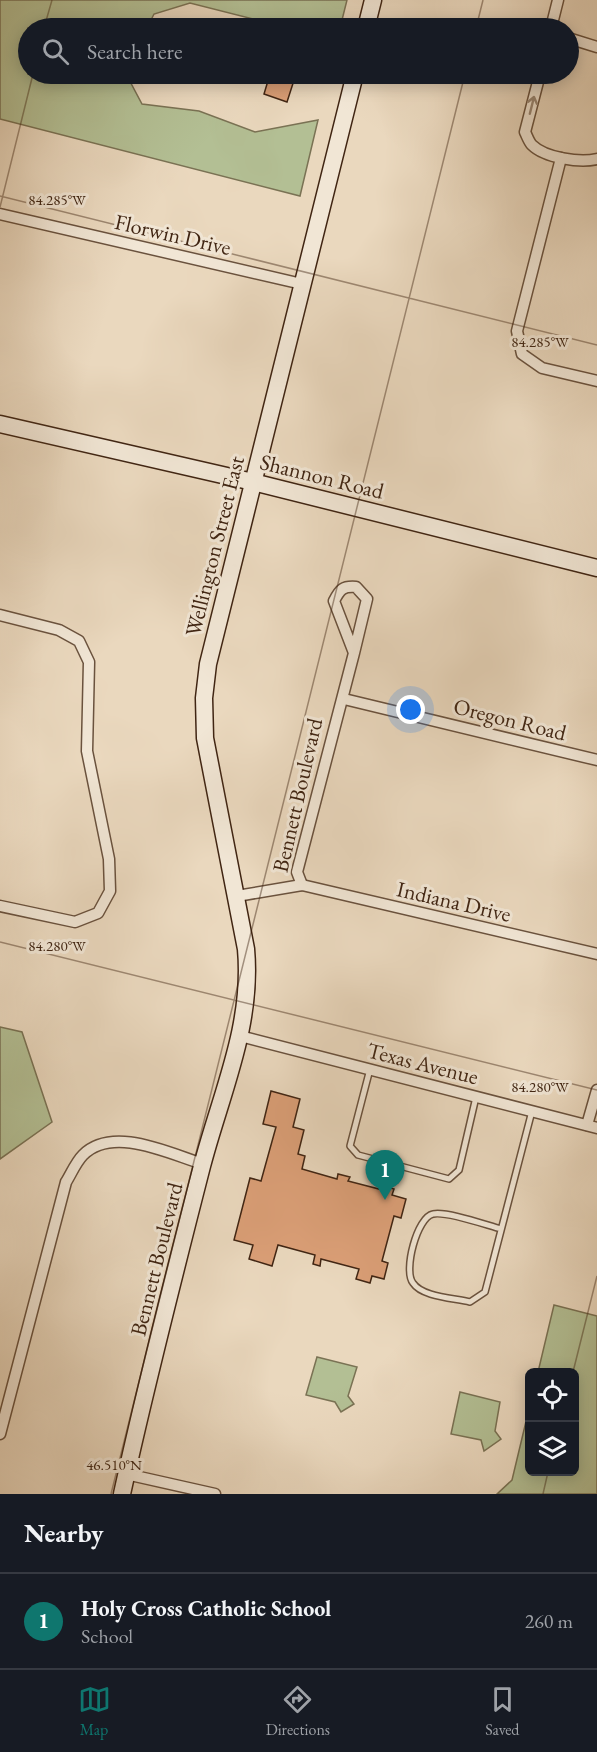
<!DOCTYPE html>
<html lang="en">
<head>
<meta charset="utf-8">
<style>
	body { margin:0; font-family:"EB Garamond",serif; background:#20242c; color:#f1f3f6 }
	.controls { position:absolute; right:18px; bottom:18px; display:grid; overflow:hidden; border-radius:9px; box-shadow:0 3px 15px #0003 }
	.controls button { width:54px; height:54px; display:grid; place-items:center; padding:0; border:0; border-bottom:2px solid #363941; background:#171b24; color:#f1f3f6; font:30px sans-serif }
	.you { position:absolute; left:411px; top:710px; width:21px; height:21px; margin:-15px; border:4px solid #fff; border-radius:50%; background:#1a73e8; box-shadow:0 0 0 9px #1a73e833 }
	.badge { display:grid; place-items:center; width:39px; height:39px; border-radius:50%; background:#0f766e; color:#fff; font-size:20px; font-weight:700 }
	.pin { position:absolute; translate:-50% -50px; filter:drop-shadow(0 2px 3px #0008) }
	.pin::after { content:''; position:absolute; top:32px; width:21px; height:18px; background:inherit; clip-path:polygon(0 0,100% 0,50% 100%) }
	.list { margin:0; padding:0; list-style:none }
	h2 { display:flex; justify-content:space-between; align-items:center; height:78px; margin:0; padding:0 24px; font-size:26px }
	h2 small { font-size:20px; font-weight:400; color:#9ea1a6 }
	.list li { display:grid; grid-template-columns:39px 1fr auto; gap:18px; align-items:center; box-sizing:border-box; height:96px; padding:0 24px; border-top:2px solid #363941 }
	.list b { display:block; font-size:22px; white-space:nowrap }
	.list p { margin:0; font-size:20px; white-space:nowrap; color:#9ea1a6 }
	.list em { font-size:20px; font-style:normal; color:#9ea1a6 }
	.icon { flex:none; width:33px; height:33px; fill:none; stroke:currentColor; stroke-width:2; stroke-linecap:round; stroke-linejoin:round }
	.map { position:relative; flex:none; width:597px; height:1494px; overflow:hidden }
	.search { position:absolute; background:#171b24; box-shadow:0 3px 15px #0003; left:18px; right:18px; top:18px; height:66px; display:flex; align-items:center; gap:15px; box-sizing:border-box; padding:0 21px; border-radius:33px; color:#9ea1a6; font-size:22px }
	.sheet { height:174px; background:#171b24 }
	nav { display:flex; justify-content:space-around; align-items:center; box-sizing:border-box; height:84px; border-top:2px solid #363941; background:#171b24; font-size:16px; color:#9ea1a6 }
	nav a { display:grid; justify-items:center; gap:3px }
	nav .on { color:#0f766e }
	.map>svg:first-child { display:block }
	.green { fill:#b3bf94; stroke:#7a7254; stroke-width:1.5 }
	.building { fill:#db9f77; stroke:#402513; stroke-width:1.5 }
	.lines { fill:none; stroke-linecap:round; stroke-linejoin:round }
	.lane-casing { stroke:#6a523e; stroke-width:8 }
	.street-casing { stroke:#6a523e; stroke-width:13 }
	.secondary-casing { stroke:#402513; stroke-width:19 }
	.lane { stroke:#f1e6d5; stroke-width:5 }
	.street { stroke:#f1e6d5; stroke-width:10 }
	.secondary { stroke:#f1e6d5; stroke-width:16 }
	.oneway { stroke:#988674 }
	.ticks { fill:none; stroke:#402513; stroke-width:1.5; stroke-opacity:0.45 }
	.labels { text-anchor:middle; stroke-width:6; stroke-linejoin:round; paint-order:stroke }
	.street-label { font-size:22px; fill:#402513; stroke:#f1e6d5 }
	.ticks-label { font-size:15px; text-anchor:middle; fill:#402513; stroke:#f1e6d5; stroke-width:6; stroke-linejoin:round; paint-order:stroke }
</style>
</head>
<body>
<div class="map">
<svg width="597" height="1494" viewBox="0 0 597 1494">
	<rect width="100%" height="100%" fill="#ead8be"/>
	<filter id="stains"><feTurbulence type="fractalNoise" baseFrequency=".00333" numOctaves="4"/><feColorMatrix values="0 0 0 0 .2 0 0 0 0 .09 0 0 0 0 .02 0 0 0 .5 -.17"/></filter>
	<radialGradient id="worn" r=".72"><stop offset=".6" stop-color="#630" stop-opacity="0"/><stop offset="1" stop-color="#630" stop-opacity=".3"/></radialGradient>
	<g class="green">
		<path d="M0,0H347L340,28H288L190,3L154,14L147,28H28V74H126L142,104L199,111L255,132L318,120L300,196L0,119Z"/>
		<path d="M0,1027L22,1032L52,1122L0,1159Z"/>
		<path d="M554,1305L597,1316V1494H497L512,1480L529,1409L530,1472H574V1372H538Z"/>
		<path d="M317,1357L357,1367L348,1396L354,1404L341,1412L335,1402L306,1395Z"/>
		<path d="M460,1392L500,1402L495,1431L501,1439L484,1451L481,1440L451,1434Z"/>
	</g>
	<g class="building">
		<path d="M270,74H296L287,102L264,94Z"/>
		<path d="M271,1091L300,1099L293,1127L304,1130L298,1154L305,1156L302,1169L337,1179L338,1174L350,1177L348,1181L379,1189L380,1185L394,1189L392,1195L406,1199L401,1218L394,1216L382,1261L388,1263L384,1279L372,1276L370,1283L356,1279L359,1269L321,1259L320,1266L313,1264L315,1255L278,1245L272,1266L249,1259L253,1245L234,1240L250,1178L261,1181L276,1127L263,1124Z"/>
	</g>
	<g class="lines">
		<g class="lane-casing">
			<g id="lane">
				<path d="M370,1069L350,1146L358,1155L449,1179L459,1170L476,1097"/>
				<path d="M501,1229C486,1225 447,1211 433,1214C417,1217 403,1271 413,1283C422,1297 454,1298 470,1302L485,1292L532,1111"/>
			</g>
		</g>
		<g class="street-casing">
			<g id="street">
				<path d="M551,28L558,0"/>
				<path d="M568,38L597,47"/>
				<path d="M540,74L525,132C527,136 529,142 532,145C545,158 580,163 597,159"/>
				<path d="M561,158L517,331L522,354L542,368L597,381"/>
				<path d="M0,214L302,284"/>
				<path d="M0,615L59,630L79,641L89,662L87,751L109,859L110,891L98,913L75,922L0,906"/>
				<path d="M344,699L597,760"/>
				<path d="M302,885L297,872L354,653L334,601C340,589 343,586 356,587L367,599L354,653"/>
				<path d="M237,896L302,885L597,954"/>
				<path d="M240,1036L597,1128"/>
				<path d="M587,1125L597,1090"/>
				<path d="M0,1434L66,1182C71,1174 76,1162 83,1155C113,1125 170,1154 203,1164"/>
				<path d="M126,1474L215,1494"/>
			</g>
		</g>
		<g class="secondary-casing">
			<g id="secondary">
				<path d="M366,28L373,0"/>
				<path d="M0,424L253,482L597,568"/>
				<path d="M122,1494C146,1384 174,1275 202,1166C221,1093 253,1026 246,949L205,738L204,698L208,664L355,74"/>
			</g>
		</g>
		<use href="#lane" class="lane"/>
		<use href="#street" class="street"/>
		<use href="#secondary" class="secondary"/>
	</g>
	<defs><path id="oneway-shaft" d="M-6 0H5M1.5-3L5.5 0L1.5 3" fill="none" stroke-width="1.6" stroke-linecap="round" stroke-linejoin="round" transform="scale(1.5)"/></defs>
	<use class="oneway" href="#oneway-shaft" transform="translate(532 105) rotate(-76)"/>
	<path class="ticks" d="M44,28L52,0M476,28L483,0M0,196L597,345M0,207L33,74M0,942L597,1090M573,1372L597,1276M111,1494L465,74M543,1494L548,1472"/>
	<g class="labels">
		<g class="street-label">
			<text transform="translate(173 234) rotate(13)" y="8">Florwin Drive</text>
			<text transform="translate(322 476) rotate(14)" y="8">Shannon Road</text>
			<text transform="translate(214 546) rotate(-76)" y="8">Wellington Street East</text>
			<text transform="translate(510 719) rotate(14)" y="8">Oregon Road</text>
			<text transform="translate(297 795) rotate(-77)" y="8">Bennett Boulevard</text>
			<text transform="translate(454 901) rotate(13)" y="8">Indiana Drive</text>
			<text transform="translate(423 1063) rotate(14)" y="8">Texas Avenue</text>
			<text transform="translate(156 1259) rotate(-76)" y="8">Bennett Boulevard</text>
		</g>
	</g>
	<g class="ticks-label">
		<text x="57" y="205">84.285°W</text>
		<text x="540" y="347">84.285°W</text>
		<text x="57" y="951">84.280°W</text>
		<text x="540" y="1092">84.280°W</text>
		<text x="114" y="1470">46.510°N</text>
	</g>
	<rect width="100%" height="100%" filter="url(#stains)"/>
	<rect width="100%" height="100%" fill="url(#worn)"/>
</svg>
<div class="controls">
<button><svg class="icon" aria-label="locate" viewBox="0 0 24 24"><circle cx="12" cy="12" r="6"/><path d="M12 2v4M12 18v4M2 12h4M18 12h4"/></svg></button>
<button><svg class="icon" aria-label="layers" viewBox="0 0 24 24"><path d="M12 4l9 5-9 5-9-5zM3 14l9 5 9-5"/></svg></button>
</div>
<div class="you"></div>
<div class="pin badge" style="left:385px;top:1200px">1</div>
<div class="search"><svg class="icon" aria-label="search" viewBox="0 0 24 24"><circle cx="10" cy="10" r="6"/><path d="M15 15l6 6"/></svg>Search here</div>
</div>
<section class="sheet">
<h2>Nearby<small></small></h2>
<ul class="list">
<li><span class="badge">1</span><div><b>Holy Cross Catholic School</b><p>School</p></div><em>260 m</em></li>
</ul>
</section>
<nav>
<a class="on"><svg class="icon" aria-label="map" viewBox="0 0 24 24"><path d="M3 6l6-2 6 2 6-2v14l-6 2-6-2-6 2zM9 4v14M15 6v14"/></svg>Map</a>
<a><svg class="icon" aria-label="directions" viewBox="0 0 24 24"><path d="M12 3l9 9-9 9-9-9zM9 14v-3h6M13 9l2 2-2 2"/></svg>Directions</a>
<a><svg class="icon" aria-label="saved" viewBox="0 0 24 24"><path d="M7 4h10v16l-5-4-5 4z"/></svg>Saved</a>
</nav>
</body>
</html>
